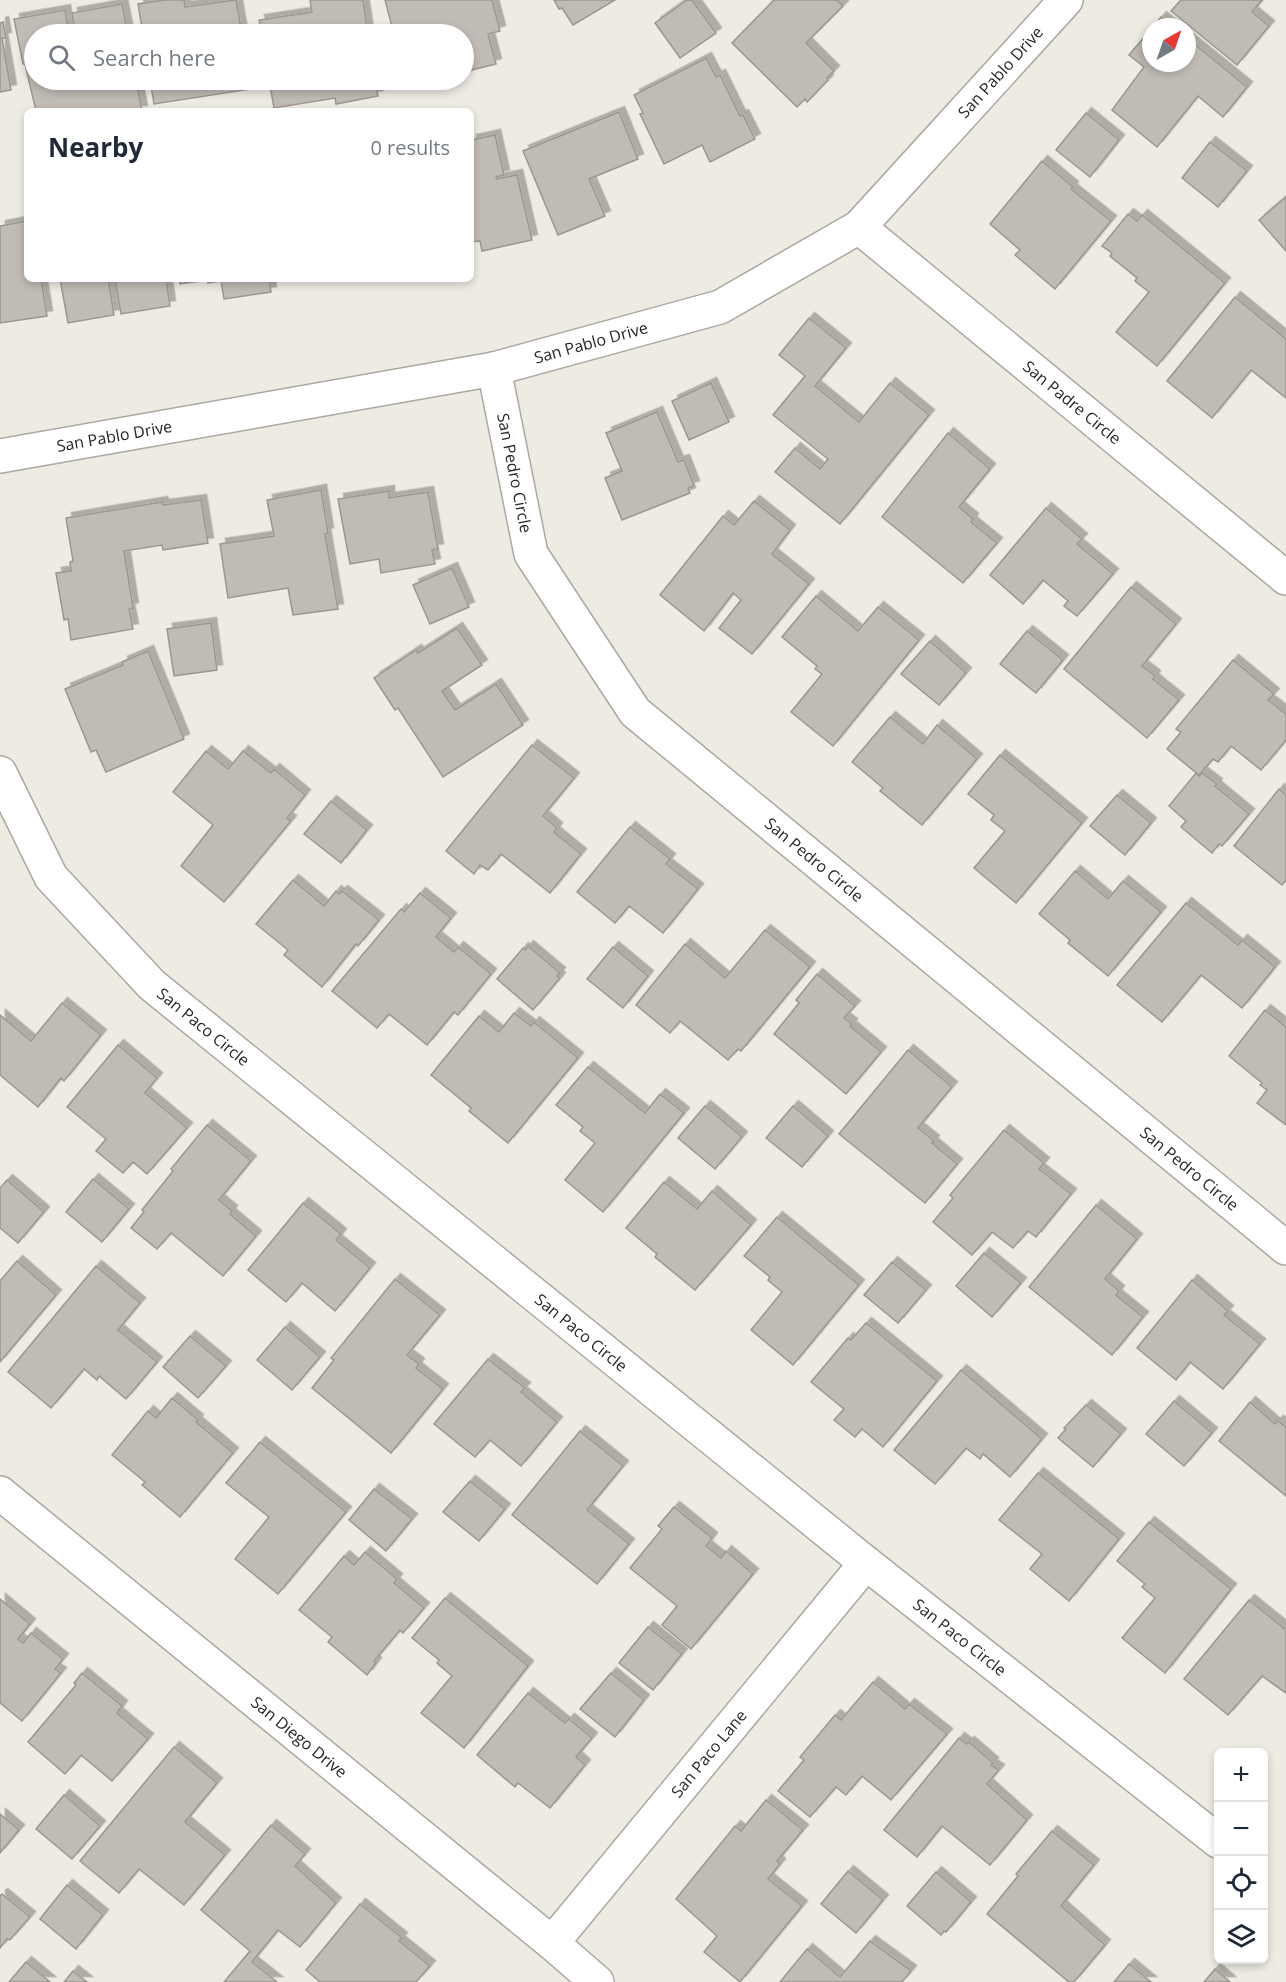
<!DOCTYPE html>
<html lang="en">
<head>
<meta charset="utf-8">
<style>
	body { margin:0; font-family:"Open Sans",sans-serif; background:#f2f2f3; color:#1f2937 }
	.controls { position:absolute; right:18px; bottom:18px; display:grid; overflow:hidden; border-radius:9px; box-shadow:0 3px 9px #0003 }
	.controls button { width:54px; height:54px; display:grid; place-items:center; padding:0; border:0; border-bottom:2px solid #e0e1e3; background:#fff; color:#1f2937; font:30px sans-serif }
	.compass { position:absolute; left:1142px; top:18px; width:54px; height:54px; border-radius:50%; background:#fff; box-shadow:0 3px 9px #0003; rotate:40deg }
	.list { margin:0; padding:0; list-style:none }
	h2 { display:flex; justify-content:space-between; align-items:center; height:78px; margin:0; padding:0 24px; font-size:26px }
	h2 small { font-size:20px; font-weight:400; color:#747a83 }
	.icon { flex:none; width:33px; height:33px; fill:none; stroke:currentColor; stroke-width:2; stroke-linecap:round; stroke-linejoin:round }
	.map { position:relative; flex:none; width:1286px; height:1982px; overflow:hidden }
	.search { position:absolute; background:#fff; box-shadow:0 3px 9px #0003; left:24px; top:24px; width:450px; height:66px; display:flex; align-items:center; gap:15px; box-sizing:border-box; padding:0 21px; border-radius:33px; color:#747a83; font-size:22px }
	.panel { position:absolute; background:#fff; box-shadow:0 3px 9px #0003; left:24px; top:108px; width:450px; height:174px; border-radius:9px }
	.map>svg:first-child { display:block }
	.building { fill:#c0bbb4; stroke:#9c9690; stroke-width:1.5; filter:url(#shadow) }
	.lines { fill:none; stroke-linecap:round; stroke-linejoin:round }
	.minor-casing { stroke:#aba8a1; stroke-width:36 }
	.minor { stroke:#fff; stroke-width:33 }
	.labels { text-anchor:middle; stroke-width:4.5; stroke-linejoin:round; paint-order:stroke }
	.street-label { font-size:16px; fill:#272623; stroke:#eeebe3 }
</style>
</head>
<body>
<div class="map">
<svg width="1286" height="1982" viewBox="0 0 1286 1982">
	<defs>
		<filter id="shadow"><feDropShadow dx="5.5" dy="-5.5" stdDeviation="0" flood-color="#0004"/></filter>
	</defs>
	<rect width="100%" height="100%" fill="#eeebe3"/>
	<g class="building">
		<path d="M164,0H184L185,7L236,0L242,34H143L138,4Z"/>
		<path d="M310,0H363L368,34H262L259,20L312,12Z"/>
		<path d="M385,0H492L500,31L488,34L496,64L464,72V34H394Z"/>
		<path d="M554,0H615L573,25L562,8L559,9Z"/>
		<path d="M687,0H692L716,33L680,58L655,23Z"/>
		<path d="M774,0H837L843,6L806,43L834,71L827,78L828,80L807,102L805,99L797,107L732,43Z"/>
		<path d="M1181,0H1262L1252,12L1269,26L1237,65L1171,11Z"/>
		<path d="M122,4L128,34H75L72,13Z"/>
		<path d="M65,10L69,34H34V80H136L142,111H36L25,64H23L14,19Z"/>
		<path d="M1161,17L1173,27H1153Z"/>
		<path d="M3,22L6,38H2L11,90L0,92V23Z"/>
		<path d="M1151,29V63H1187V38L1247,87L1223,117L1198,96L1157,147L1112,110L1144,67L1129,55Z"/>
		<path d="M706,58L716,77L720,75L740,116L743,115L755,139L710,162L702,145L664,164L640,114L643,113L634,95Z"/>
		<path d="M150,80H249L251,89L154,104Z"/>
		<path d="M269,80H375L378,96L336,104L335,98L274,108Z"/>
		<path d="M619,112L638,159L589,179L605,216L558,235L523,151Z"/>
		<path d="M1086,113L1119,140L1090,177L1056,150Z"/>
		<path d="M495,135L504,175L496,177L497,179L517,175L532,240L482,251L480,241L471,242V140Z"/>
		<path d="M1210,142L1247,171L1218,207L1182,178Z"/>
		<path d="M1042,161L1073,187L1071,189L1111,221L1055,289L1015,255L1020,250L990,224Z"/>
		<path d="M1286,197V251L1259,220Z"/>
		<path d="M1128,214L1137,221L1142,215L1225,283L1157,366L1116,332L1149,292L1135,281L1137,278L1110,256L1112,253L1102,246Z"/>
		<path d="M27,221V279H41L47,316L0,323V226Z"/>
		<path d="M60,279H108L114,315L68,323Z"/>
		<path d="M115,279H166L170,306L121,314Z"/>
		<path d="M179,279H269L271,292L224,299L221,281L208,283L207,280L180,284Z"/>
		<path d="M1235,297L1286,339V398L1251,370L1212,418L1167,381Z"/>
		<path d="M809,318L846,348L815,386L859,422L890,383L929,415L840,524L775,472L795,448L820,469L828,459L773,415L805,376L779,355Z"/>
		<path d="M711,383L729,422L689,440L672,401Z"/>
		<path d="M657,412L678,462L684,460L694,486L688,488L690,493L622,520L605,478L622,471L606,433Z"/>
		<path d="M948,433L990,469L959,507L973,519L971,522L997,543L963,583L882,517Z"/>
		<path d="M321,490L328,533L325,534L338,609L293,615L288,588L228,598L220,544L274,536L267,500Z"/>
		<path d="M389,491V498L428,492L438,549L432,550L435,564L381,573L379,559L350,564L338,499Z"/>
		<path d="M201,500L208,543L163,550L162,545L124,551L133,608L129,609L133,629L71,640L68,619L64,620L56,573L71,571L70,562L73,561L66,518L162,502L163,505Z"/>
		<path d="M754,501L790,530L772,554L809,584L752,654L719,628L741,600L733,593L704,631L660,595L723,516L734,525Z"/>
		<path d="M1046,508L1082,539L1077,544L1113,574L1077,616L1064,606L1068,601L1043,580L1023,604L990,575Z"/>
		<path d="M452,568L469,607L430,624L413,585Z"/>
		<path d="M1131,587L1176,624L1142,666L1155,676L1153,679L1179,700L1147,738L1064,669Z"/>
		<path d="M816,596L858,631L878,607L919,640L833,746L791,712L822,674L815,669L817,666L782,637Z"/>
		<path d="M211,623L217,670L174,676L167,629Z"/>
		<path d="M457,628L482,665L442,691L455,710L496,684L523,725L443,777L398,708L395,710L374,678L416,650L418,653Z"/>
		<path d="M1027,631L1063,660L1036,693L1000,664Z"/>
		<path d="M930,641L966,673L939,705L901,674Z"/>
		<path d="M148,651L184,739L106,772L96,750L91,752L65,689L123,665L122,662Z"/>
		<path d="M1233,660L1274,694L1268,700L1286,714V740L1261,770L1231,746L1218,762L1213,759L1199,775L1167,749L1181,732L1176,729Z"/>
		<path d="M890,717L923,744L937,725L977,759L922,825L880,791L883,788L852,762Z"/>
		<path d="M532,745L574,778L543,816L557,828L554,832L581,854L550,893L501,854L488,870L480,865L474,874L446,851Z"/>
		<path d="M206,751L228,769L243,751L271,773L274,769L305,795L287,818L291,821L224,902L181,866L213,825L173,792Z"/>
		<path d="M1000,755L1082,823L1016,903L974,868L1005,831L991,820L994,815L968,794Z"/>
		<path d="M1196,773L1199,776L1202,773L1217,784L1215,786L1249,814L1222,846L1219,844L1212,853L1181,827L1186,821L1169,806Z"/>
		<path d="M1279,789L1286,795V880L1282,885L1234,846Z"/>
		<path d="M1117,795L1151,823L1125,855L1090,826Z"/>
		<path d="M331,801L367,830L341,863L304,834Z"/>
		<path d="M630,827L670,859L666,864L698,889L663,933L629,906L615,923L577,892Z"/>
		<path d="M1075,871L1108,899L1123,881L1161,912L1108,976L1068,943L1070,940L1039,914Z"/>
		<path d="M293,880L324,906L336,891L339,894L342,891L379,920L358,946L356,944L322,987L284,955L288,950L256,924Z"/>
		<path d="M420,893L451,918L436,937L454,952L458,947L491,974L458,1015L454,1012L427,1045L389,1014L377,1028L332,991L401,909L404,912Z"/>
		<path d="M1186,903L1238,945L1242,940L1275,967L1242,1008L1201,975L1162,1022L1117,985Z"/>
		<path d="M765,930L810,967L741,1051L738,1049L728,1060L680,1021L670,1033L636,1005L685,944L725,978Z"/>
		<path d="M528,946L560,973L557,976L560,978L533,1010L497,979L523,948L525,950Z"/>
		<path d="M613,947L648,976L623,1008L587,979Z"/>
		<path d="M817,974L855,1006L844,1018L852,1024L850,1026L881,1052L846,1094L774,1034L799,1003L796,1000Z"/>
		<path d="M62,1003L101,1035L64,1081L61,1078L38,1107L0,1075V1015L31,1041Z"/>
		<path d="M1265,1010L1286,1027V1125L1257,1103L1267,1090L1260,1085L1262,1083L1229,1056Z"/>
		<path d="M514,1013L531,1026L534,1022L578,1058L508,1143L469,1111L471,1108L431,1075L479,1016L499,1032Z"/>
		<path d="M118,1045L157,1078L145,1093L187,1128L147,1174L133,1162L123,1173L96,1151L106,1139L67,1107Z"/>
		<path d="M908,1050L952,1087L918,1128L934,1141L932,1143L957,1164L925,1203L839,1134Z"/>
		<path d="M588,1067L645,1113L660,1094L684,1113L603,1212L565,1180L595,1143L580,1131L583,1127L556,1105Z"/>
		<path d="M705,1106L742,1137L715,1169L678,1138Z"/>
		<path d="M793,1106L828,1136L802,1167L766,1138Z"/>
		<path d="M207,1125L251,1161L219,1200L232,1211L230,1214L256,1236L223,1276L171,1233L157,1249L131,1228L144,1212L142,1210L173,1171L171,1169Z"/>
		<path d="M1004,1130L1044,1163L1039,1169L1071,1194L1036,1237L1028,1231L1013,1248L992,1232L972,1255L933,1222L953,1198L950,1195Z"/>
		<path d="M93,1179L129,1209L102,1242L66,1212Z"/>
		<path d="M7,1180L44,1212L18,1243L0,1228V1188Z"/>
		<path d="M664,1182L697,1209L712,1191L751,1225L695,1290L655,1257L657,1254L626,1228Z"/>
		<path d="M303,1203L341,1234L336,1240L370,1268L335,1311L302,1283L286,1302L248,1270Z"/>
		<path d="M1096,1205L1137,1239L1105,1279L1119,1291L1116,1295L1143,1317L1112,1355L1029,1287Z"/>
		<path d="M777,1217L859,1285L793,1365L751,1330L782,1292L768,1280L770,1277L744,1256Z"/>
		<path d="M984,1253L1021,1283L992,1317L956,1286Z"/>
		<path d="M17,1261L56,1295L0,1362V1281Z"/>
		<path d="M892,1262L926,1290L898,1323L864,1295Z"/>
		<path d="M96,1266L140,1303L118,1330L157,1362L126,1399L99,1376L97,1380L84,1369L51,1408L8,1372Z"/>
		<path d="M395,1279L440,1315L407,1355L419,1364L416,1368L443,1389L391,1453L312,1388L334,1360L331,1358Z"/>
		<path d="M1192,1280L1228,1311L1224,1315L1260,1344L1223,1389L1190,1362L1176,1380L1137,1348Z"/>
		<path d="M866,1323L937,1381L883,1447L862,1429L855,1437L834,1420L844,1409L811,1382L848,1338L851,1340Z"/>
		<path d="M285,1327L320,1357L292,1390L257,1360Z"/>
		<path d="M190,1336L226,1366L198,1398L163,1367Z"/>
		<path d="M488,1359L525,1388L521,1392L557,1422L521,1466L490,1440L475,1457L434,1424Z"/>
		<path d="M961,1370L1042,1439L1010,1477L983,1454L980,1459L966,1448L935,1484L894,1450Z"/>
		<path d="M172,1398L198,1420L196,1422L233,1453L180,1517L142,1485L145,1482L112,1455L148,1411L156,1418Z"/>
		<path d="M1174,1401L1212,1433L1184,1466L1146,1434Z"/>
		<path d="M1250,1402L1275,1424L1278,1421L1286,1427V1496L1219,1441Z"/>
		<path d="M1086,1405L1121,1434L1093,1467L1058,1438L1066,1429L1064,1428Z"/>
		<path d="M580,1431L623,1466L587,1510L629,1544L597,1584L512,1515Z"/>
		<path d="M260,1442L346,1512L278,1594L235,1559L269,1517L226,1483Z"/>
		<path d="M1038,1473L1119,1539L1069,1601L1030,1569L1042,1554L999,1520Z"/>
		<path d="M470,1481L505,1509L479,1541L443,1512Z"/>
		<path d="M374,1489L412,1519L386,1551L349,1520Z"/>
		<path d="M674,1507L712,1538L706,1546L721,1558L726,1551L753,1574L691,1649L662,1625L677,1606L630,1568L662,1529L658,1526Z"/>
		<path d="M1149,1522L1231,1589L1165,1673L1122,1638L1155,1598L1142,1587L1145,1584L1117,1561Z"/>
		<path d="M365,1552L397,1579L394,1583L424,1608L403,1633L400,1630L374,1661L376,1663L367,1675L328,1642L332,1637L299,1610L344,1556L354,1565Z"/>
		<path d="M445,1598L528,1666L464,1748L421,1713L452,1676L437,1663L439,1660L412,1638Z"/>
		<path d="M0,1599L30,1624L18,1639L23,1643L31,1633L63,1659L55,1669L61,1673L22,1721L0,1703Z"/>
		<path d="M1249,1600L1286,1630V1693L1262,1676L1228,1715L1184,1679Z"/>
		<path d="M648,1627L682,1654L653,1690L619,1663Z"/>
		<path d="M82,1673L122,1706L117,1713L148,1739L112,1781L81,1755L65,1774L28,1742L76,1685L74,1683Z"/>
		<path d="M611,1673L644,1700L615,1737L580,1709Z"/>
		<path d="M873,1682L905,1709L909,1704L947,1734L891,1800L862,1776L846,1795L836,1787L810,1817L778,1791L804,1760L800,1757L835,1715L841,1720Z"/>
		<path d="M528,1693L565,1723L569,1719L592,1738L576,1757L585,1765L550,1808L518,1783L515,1787L477,1755Z"/>
		<path d="M959,1738L967,1744L969,1742L993,1763L991,1765L999,1770L987,1784L1027,1820L990,1865L942,1826L917,1857L884,1830Z"/>
		<path d="M174,1747L217,1783L185,1822L225,1855L184,1905L139,1869L119,1893L80,1861Z"/>
		<path d="M64,1795L100,1826L72,1859L36,1829Z"/>
		<path d="M766,1800L803,1830L777,1861L780,1864L768,1879L802,1906L740,1982L704,1952L717,1936L676,1899L735,1826L741,1831Z"/>
		<path d="M0,1814L19,1830L0,1853Z"/>
		<path d="M271,1825L305,1854L295,1866L336,1903L300,1947L278,1930L252,1962L277,1982H224L250,1951L201,1910Z"/>
		<path d="M1052,1831L1094,1865L1061,1906L1105,1945L1074,1982H1069L987,1914L1018,1876L1016,1874Z"/>
		<path d="M848,1871L883,1900L856,1933L821,1904Z"/>
		<path d="M936,1872L971,1902L946,1932L944,1931L941,1935L907,1906Z"/>
		<path d="M67,1885L103,1915L76,1949L40,1919Z"/>
		<path d="M2,1894L30,1917L10,1940L7,1939L0,1948V1896Z"/>
		<path d="M360,1904L402,1938L399,1941L430,1966L416,1982H320L306,1970Z"/>
		<path d="M870,1941L911,1971L902,1982H780L807,1949L840,1977Z"/>
		<path d="M26,1962L50,1982H9Z"/>
		<path d="M1129,1964L1151,1982H1114Z"/>
		<path d="M1215,1969L1230,1982H1204Z"/>
		<path d="M73,1971L87,1982H64Z"/>
	</g>
	<g class="lines">
		<g class="minor-casing">
			<g id="minor">
				<path id="s1" d="M859,227L1286,578"/>
				<path id="s2" d="M494,369L531,554L635,712L1286,1248"/>
				<path id="s3" d="M0,456L494,369L720,307L859,227L1066,0"/>
				<path id="s4" d="M0,773L51,877L152,985L866,1563L1218,1841"/>
				<path id="s5" d="M0,1493L552,1943L597,1982"/>
				<path id="s6" d="M552,1943L866,1563"/>
			</g>
		</g>
		<use href="#minor" class="minor"/>
	</g>
	<g class="labels">
		<g class="street-label">
			<text dy="6" stroke="none"><textPath href="#s3" startOffset="1106">San Pablo Drive</textPath></text>
			<text dy="6" stroke="none"><textPath href="#s3" startOffset="602">San Pablo Drive</textPath></text>
			<text dy="6" stroke="none"><textPath href="#s1" startOffset="276">San Padre Circle</textPath></text>
			<text dy="6" stroke="none"><textPath href="#s3" startOffset="116">San Pablo Drive</textPath></text>
			<text dy="6" stroke="none"><textPath href="#s2" startOffset="106">San Pedro Circle</textPath></text>
			<text dy="6" stroke="none"><textPath href="#s2" startOffset="610">San Pedro Circle</textPath></text>
			<text dy="6" stroke="none"><textPath href="#s4" startOffset="330">San Paco Circle</textPath></text>
			<text dy="6" stroke="none"><textPath href="#s2" startOffset="1096">San Pedro Circle</textPath></text>
			<text dy="6" stroke="none"><textPath href="#s4" startOffset="816">San Paco Circle</textPath></text>
			<text dy="6" stroke="none"><textPath href="#s4" startOffset="1302">San Paco Circle</textPath></text>
			<text dy="6" stroke="none"><textPath href="#s5" startOffset="386">San Diego Drive</textPath></text>
			<text dy="6" stroke="none"><textPath href="#s6" startOffset="246">San Paco Lane</textPath></text>
		</g>
	</g>
</svg>
<div class="controls">
<button>+</button>
<button>−</button>
<button><svg class="icon" aria-label="locate" viewBox="0 0 24 24"><circle cx="12" cy="12" r="6"/><path d="M12 2v4M12 18v4M2 12h4M18 12h4"/></svg></button>
<button><svg class="icon" aria-label="layers" viewBox="0 0 24 24"><path d="M12 4l9 5-9 5-9-5zM3 14l9 5 9-5"/></svg></button>
</div>
<svg class="compass" viewBox="-18 -18 36 36"><path d="M0-13l5 13h-10z" fill="#e53935"/><path d="M0 13l5-13h-10z" fill="#747a83"/></svg>
<div class="search"><svg class="icon" aria-label="search" viewBox="0 0 24 24"><circle cx="10" cy="10" r="6"/><path d="M15 15l6 6"/></svg>Search here</div>
<section class="panel">
<h2>Nearby<small>0 results</small></h2>
<ul class="list">
</ul>
</section>
</div>
</body>
</html>
